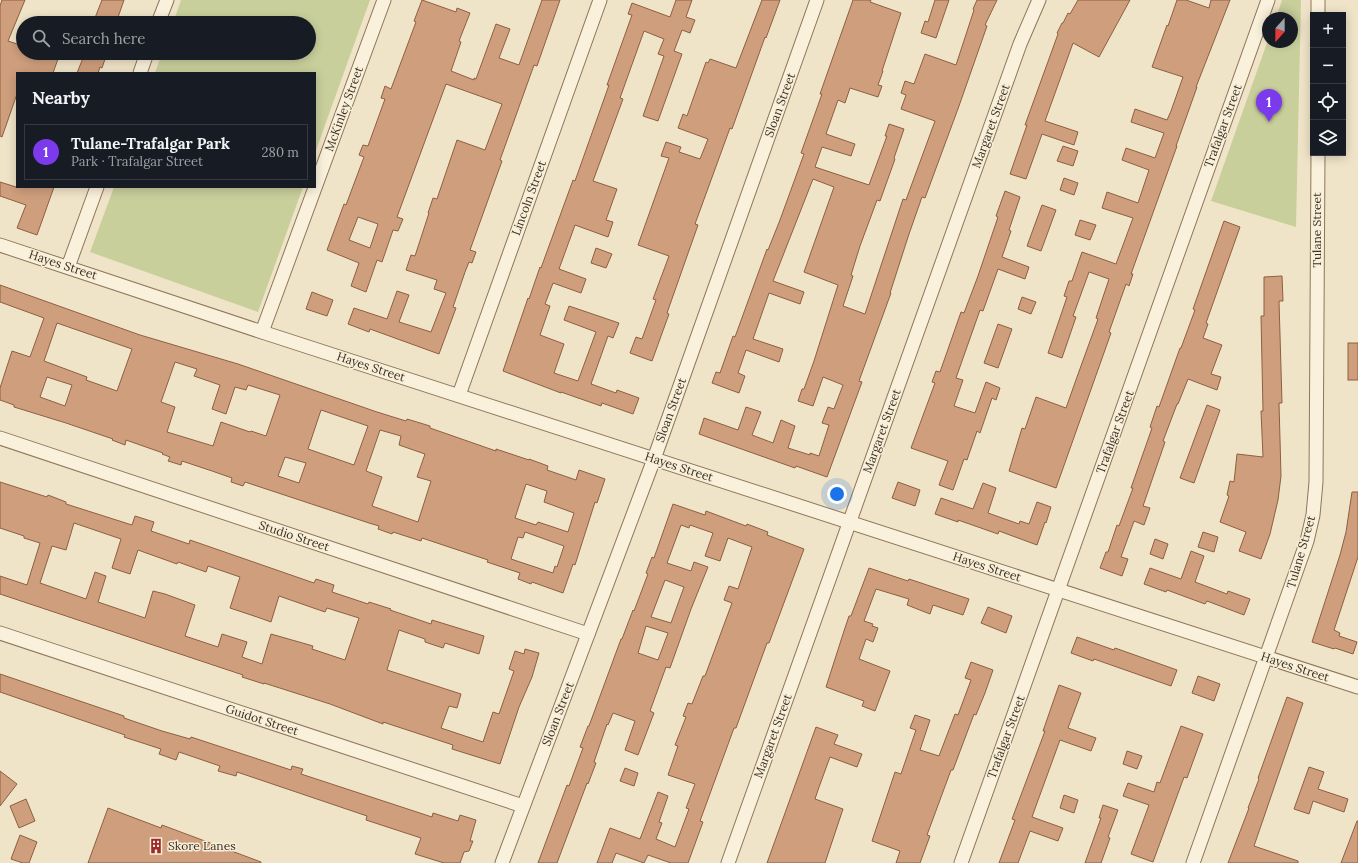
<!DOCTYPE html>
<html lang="en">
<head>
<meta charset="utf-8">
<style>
	body { margin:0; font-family:Lora,serif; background:#242831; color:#f1f3f6 }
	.controls { position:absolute; right:12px; top:12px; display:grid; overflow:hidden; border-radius:0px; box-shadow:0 2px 10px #0003 }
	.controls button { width:36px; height:36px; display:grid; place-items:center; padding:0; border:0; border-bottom:1px solid #363941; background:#171b24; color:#f1f3f6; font:20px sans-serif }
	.compass { position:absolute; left:1262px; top:12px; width:36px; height:36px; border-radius:50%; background:#171b24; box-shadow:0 2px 10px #0003; rotate:201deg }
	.you { position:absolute; left:837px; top:494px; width:14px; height:14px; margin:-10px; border:3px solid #fff; border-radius:50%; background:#1a73e8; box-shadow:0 0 0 6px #1a73e833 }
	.badge { display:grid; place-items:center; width:26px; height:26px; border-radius:50%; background:#7c3aed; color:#fff; font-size:13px; font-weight:700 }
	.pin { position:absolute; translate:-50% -33px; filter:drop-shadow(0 1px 2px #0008) }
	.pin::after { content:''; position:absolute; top:21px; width:14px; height:12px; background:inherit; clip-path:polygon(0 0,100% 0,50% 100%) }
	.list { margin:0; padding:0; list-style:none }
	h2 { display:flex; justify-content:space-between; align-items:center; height:52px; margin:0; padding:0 16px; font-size:17px }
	h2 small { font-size:13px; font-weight:400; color:#9ea1a6 }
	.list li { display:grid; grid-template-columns:26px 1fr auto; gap:12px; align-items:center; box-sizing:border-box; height:56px; margin:0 8px 8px; padding:0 8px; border:1px solid #363941; border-radius:0px }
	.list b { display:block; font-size:15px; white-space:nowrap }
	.list p { margin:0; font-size:13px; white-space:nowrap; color:#9ea1a6 }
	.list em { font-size:13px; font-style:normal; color:#9ea1a6 }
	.icon { flex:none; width:22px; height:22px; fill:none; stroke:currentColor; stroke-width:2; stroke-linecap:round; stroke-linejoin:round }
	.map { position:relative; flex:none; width:1358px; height:863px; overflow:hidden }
	.search { position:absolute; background:#171b24; box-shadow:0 2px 10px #0003; left:16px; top:16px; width:300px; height:44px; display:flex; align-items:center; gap:10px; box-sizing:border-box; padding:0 14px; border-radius:22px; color:#9ea1a6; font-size:15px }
	.panel { position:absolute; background:#171b24; box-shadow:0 2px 10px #0003; left:16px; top:72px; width:300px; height:116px; border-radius:0px }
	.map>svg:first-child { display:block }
	.green { fill:#c9cf9b }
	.building { fill:#cf9f7d; stroke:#8d5f41; fill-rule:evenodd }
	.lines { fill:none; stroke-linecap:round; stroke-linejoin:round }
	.minor-casing { stroke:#8d765c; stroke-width:15 }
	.minor { stroke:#faf1dc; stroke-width:13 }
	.labels { text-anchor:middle; stroke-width:3; stroke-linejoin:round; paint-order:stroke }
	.street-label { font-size:12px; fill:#3d2e20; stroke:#f7eed8 }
	.poi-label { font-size:12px; fill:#3d2e20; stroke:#f7eed8; text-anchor:start }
</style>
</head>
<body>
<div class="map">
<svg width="1358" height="863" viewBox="0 0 1358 863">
	<rect width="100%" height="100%" fill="#f0e4c8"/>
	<g class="green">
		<path d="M181,0H370L315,153V73H155L162,53H309V23H173Z"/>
		<path d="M1282,0H1301L1296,227L1211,201L1268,40V42H1292V18H1276Z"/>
		<path d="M114,187H303L258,312L90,252Z"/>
	</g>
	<g class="building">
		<path d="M2,0H25L8,41L23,46V53H49L59,56L53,73H17V94L2,137L0,136V6Z"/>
		<path d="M102,0H124L116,23H93Z"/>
		<path d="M422,0L456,12L457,8L470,13L459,41L461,42L451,71L474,80V78L476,79L496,24L510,29L499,58L519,65L542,0H560L537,66L534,65L500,160L502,161L470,250L476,252L472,263L469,262L465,272L453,307L456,308L439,354L370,329L369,332L348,324L354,308L387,319L397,291L409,295L399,322L431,332L446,293L434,289L437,280L406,270L411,255L415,256L429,213H428L433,198L437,199L457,140L485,150L502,104L446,84L397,217L403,219L398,231L393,230L382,262L377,260L366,292L351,286L359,263L327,250L344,204L346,205L364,157L359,155L363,145L368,146L385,99L381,98L385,86L391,89L416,22L414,21ZM358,217L378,224L370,248L349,240Z"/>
		<path d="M676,0H692L686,17L695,20L690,33L682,30L674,51L682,54L658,121L643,116L664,56L658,54L664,39L644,31L620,98L623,99L593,181L617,189L606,220L613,222L608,237L575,225L559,269L586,279L581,293L553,283L545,304L550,306L540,335L564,344L554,373L578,381L596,332L564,320L569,306L619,323L613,338L608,336L591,384L616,393L617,390L639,398L633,414L602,403L601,406L561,392V393L503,371L528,298L529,299L540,267L541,268L573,180L575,181L609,85H607L632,15L628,14L632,3L670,17Z"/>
		<path d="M762,0H780L766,38L765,37L732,129L730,128L695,224L698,225L667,313L669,314L652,361L630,353L636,337L642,339L656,300L653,299L669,256L638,245L669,158L661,156L666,142L681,147L679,152L700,159L708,139L678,128L683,114L687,116L706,62L708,63L710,59L736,68Z"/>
		<path d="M853,0H871L870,2L901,13L882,71H883L878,85L882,86L878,97L850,88L845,103L838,100L826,134L855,144L851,156L822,147L815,167L869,185L887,136H885L889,124L904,129L894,158L895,159L880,201L877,200L860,246L851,275L853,276L843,306L865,314L903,199L906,200L935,121L901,109L906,95L901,93L905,81L914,84L925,54L956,65L974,10L973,9L977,0H997L985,25L987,26L959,106L925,198L922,197L909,234L890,293H891L859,381L862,382L827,477L796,466L795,468L699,434L704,418L738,430L746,407L761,412L752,435L773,443L781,420L795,426L788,448L810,455V453L819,456L829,425L822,423L828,407L834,409L843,385L823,377L813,406L798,401L802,389H804L814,361L838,285L804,272L834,187L813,179L773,281L804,292L800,304L769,293L753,339L783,349L779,362L746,350L738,373L745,376L739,393L712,383L716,372L720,373L733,336L735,337L767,249L768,250L780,220L804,154L801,153L822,94H820Z"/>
		<path d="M935,0H949L936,38L921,33L925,21L928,22Z"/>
		<path d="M1078,0H1130L1099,57L1073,43L1045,121L1078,132L1074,145L1042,134L1026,179L1010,174L1027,125H1025L1058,34L1057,33L1062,23H1063L1068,13L1070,14Z"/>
		<path d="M1177,0H1186L1209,8L1211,0H1230L1196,87H1197L1176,146H1177L1131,274H1133L1129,286L1126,284L1109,332L1111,333L1056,488L1009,471L1022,428L1025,429L1036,397L1066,408L1077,377L1098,319L1096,318L1109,279L1089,272L1073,316L1076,317L1062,358L1048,353L1067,297L1064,296L1069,281H1072L1082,252L1116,264L1133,218L1102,208L1107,192L1138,203L1149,170L1122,160L1126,148L1155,158L1164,133L1131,122L1135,109L1167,120L1171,111L1183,77L1152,67L1167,25L1168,26Z"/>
		<path d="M85,53H107L102,68L100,67L98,73H77Z"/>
		<path d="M1063,146L1078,151L1073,166L1057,161Z"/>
		<path d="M1064,178L1078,183L1074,195L1060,190Z"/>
		<path d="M0,182L16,187H54L37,235L17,228L26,205L0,196Z"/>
		<path d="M1005,191L1020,197L1009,230L1011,231L1002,257L1029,267L1025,279L998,269L983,311L980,310L956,378L963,380L954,406L975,413L986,382L1000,388L996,400L992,398L980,433L977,431L967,460L964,459L953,490L939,485L948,461L911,448L935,383L932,382L936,371L940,372L961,312L964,313L978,276L998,217L996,216Z"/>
		<path d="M1042,205L1056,210L1041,251L1027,246Z"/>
		<path d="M1080,220L1096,225L1090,240L1075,235Z"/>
		<path d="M1224,221L1240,227L1206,323L1208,324L1203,338L1222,345L1211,374L1221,377L1217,390L1188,379L1178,404H1177L1163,441L1165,442L1143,506L1150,508L1144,525L1134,521L1121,557L1128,559L1122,576L1100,568L1106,552H1108L1117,525L1119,526L1133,488H1131L1152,428L1150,427L1157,406L1159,407L1180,348H1181L1195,310L1193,309Z"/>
		<path d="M596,248L612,254L606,268L591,263Z"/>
		<path d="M1282,276L1283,301H1279L1282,403H1279L1281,476L1278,500L1270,534L1261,559L1239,551L1246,532L1220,522L1229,496L1227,495L1230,481L1234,482L1237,454L1263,457L1261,411H1263L1261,316H1264V277Z"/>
		<path d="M0,285L140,335L238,364L377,412L406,421L407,419L430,426V428L496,451V449L529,460V459L548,466L547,470L576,480L579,470L605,479L597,503L595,502L575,565L573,564L563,593L532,582L531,584L518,579L520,573L487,562L488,560L422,538L421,541L393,532L392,534L378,529L379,526L369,523L245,482L243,486L231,482L232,478L212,471L182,461L181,465L168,461L170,457L162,454L163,453L126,440L125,445L112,440L113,439L66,423L14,407V405L0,400V388L12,351L30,357L44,318L0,302ZM57,323L132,349L117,391L86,380L87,377L44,361ZM175,362L197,369L194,376L220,385L212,409L226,414L235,387L246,390L248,385L280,395L266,436L251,431L250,432L221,422L213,446L167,432L175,407L161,402ZM47,377L72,385L65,406L40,397ZM321,410L368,426L354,465L308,449ZM380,430L401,436L399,445L425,454L417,477L431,481L418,522L372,506L382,477L366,471ZM285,457L306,463L299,483L278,476ZM526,484L547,491L544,502L574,513L568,532L538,522L536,525L515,518ZM525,532L564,546L557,567L555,566L553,573L511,559L518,537L523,538Z"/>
		<path d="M312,292L333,300L327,316L306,309Z"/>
		<path d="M1022,297L1036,302L1031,314L1018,309Z"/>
		<path d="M998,324L1012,329L998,368L984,363Z"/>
		<rect x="1348" y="343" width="10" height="37"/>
		<path d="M1207,405L1220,410L1194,483L1180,478Z"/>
		<path d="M0,482L47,497L48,495L66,502V504L132,525L135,516L154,522L151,531L189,544L190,540L314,583L316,579L334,585L332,592L368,604L369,602L391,609L390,610L431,624L432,620L484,636L479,654L445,643L443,648L425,642V639L399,630L387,670L461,694L457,708L449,706L441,728L483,742L493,712L499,714L514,671L509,669L515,651L524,654L525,649L539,653L532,677L519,707L500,764L452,749L453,745L383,722V724L330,704L264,683V684L242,677L243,675L0,594V576L27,585L40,543L24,538V536L0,528ZM74,523L121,539L112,568L130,574L138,550L177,564L178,562L206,572L208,566L240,577L230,608L260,618L271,622L279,596L325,612L327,608L359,618L345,660L312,649L313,646L271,634L262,664L242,657L247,642L222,634L218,647L185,636L195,605L165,594L153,591L145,618L98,602L106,576L95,572L86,599L40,583L52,546L66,550Z"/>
		<path d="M898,482L920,490L915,506L892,498Z"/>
		<path d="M983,483L996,488L988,513L1019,524L1020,521L1029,524L1037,502L1051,507L1046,523L1045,522L1037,545L999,531L998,534L958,520V522L935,514L941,498L973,509Z"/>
		<path d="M1352,492H1358V557L1334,630L1340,633L1339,636L1357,642L1353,654L1335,648L1334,649L1312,642L1340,555L1346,532Z"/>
		<path d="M673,504L705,515L706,511L746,526L747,524L768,532L767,535L804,549L769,643H767L736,728H734L700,821L703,822L688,863H671L648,855L644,863L616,853L612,863H597L610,828L640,839L658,792L668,796L659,822L662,823L656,839L675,847L689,809L686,808L695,784L668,775L678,746L675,745L686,717L683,716L688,703L692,704L703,676H705L732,603L724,600L729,586L738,589L752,547L728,538L720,561L705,556L713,533L690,525L689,528L681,525L667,563L691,571L694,562L708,567L691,609L670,668L666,667L650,711L654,713L638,755L625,750L635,721L613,713L608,725L607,724L594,762L596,763L588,784L587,783L557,863H538L567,785L569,786L583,748L580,747L588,726H589L621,639H622L633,610L634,611L648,574L646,573L652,557L654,558ZM665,580L684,587L671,623L651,617ZM646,626L668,633L658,660L638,653Z"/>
		<path d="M1203,532L1218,537L1214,552L1198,547Z"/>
		<path d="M1155,539L1168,544L1163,559L1150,554Z"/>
		<path d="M1191,551L1204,556L1195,582L1227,594L1228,591L1250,599L1244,615L1207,601L1205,604L1167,590L1166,592L1144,584L1150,568L1181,579Z"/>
		<path d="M869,568L908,581L909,579L969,599L963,615L933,605L930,614L907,605L909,599L876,589L864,621L873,624L872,626L878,628L873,642L866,639L859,659L890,671L875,711L862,706L864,701L826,687L844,631L849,616H851Z"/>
		<path d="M988,607L1012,616L1006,633L981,623Z"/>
		<path d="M1077,637L1114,650L1115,648L1177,670L1171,686L1094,659L1093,661L1071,653Z"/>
		<path d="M971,662L993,670L985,693L976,715L974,714L953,770H951L927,835L930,836L920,863H896L900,851L872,841L895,772L901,774L916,730L910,728L915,715L930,720L920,750L939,756L955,714L958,715L971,680L965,678Z"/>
		<path d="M0,674L124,716V718L162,731L190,739L191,737L291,770L292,766L303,769L301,774L432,817L433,813L458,821L460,815L476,820L470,841H473L469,851L464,852L460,863H444L415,854L421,838L366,820L367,816L237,772L236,776L218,771L220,766L179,752L176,760L159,754L161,749L124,737L125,735L0,692Z"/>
		<path d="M1198,676L1220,684L1214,701L1192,693Z"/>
		<path d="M1059,685L1081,693L1068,728L1096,738L1091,751L1060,740L1037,803L1032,817L1063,828L1058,841L1030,831L1018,863H999L1015,820L1012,819L1045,731H1043Z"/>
		<path d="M1287,697L1303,703L1254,846L1298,861V863H1228L1249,808H1248L1259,779L1258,778Z"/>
		<path d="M1181,726L1203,734L1187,778L1184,777L1153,862L1131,854L1149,805L1123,796L1128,783L1154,792L1157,782L1160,783Z"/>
		<path d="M816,727L838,735L834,744L862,754L857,767L830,757L818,790L815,799L843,809L825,863H767Z"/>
		<path d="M1127,751L1142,756L1137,769L1123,764Z"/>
		<path d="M1309,767L1324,772L1318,789L1348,799L1344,812L1313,801L1309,814L1294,809Z"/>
		<path d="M625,768L638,773L634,786L620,781Z"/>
		<path d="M0,771L17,784L0,806Z"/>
		<path d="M1064,795L1078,800L1074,813L1060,808Z"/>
		<path d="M26,799L35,821L19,828L10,806Z"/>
		<path d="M1103,805L1118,810L1108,837L1110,838L1101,863H1085L1101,818H1099Z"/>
		<path d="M108,808L161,828L162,825L261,862V863H88Z"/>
		<path d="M1357,821H1358V863H1341Z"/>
		<path d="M20,835L37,842L29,863H23L11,859Z"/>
	</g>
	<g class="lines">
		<g class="minor-casing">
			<g id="minor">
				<path d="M1318,15V0"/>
				<path d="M158,23L167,0"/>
				<path d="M140,73L147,53"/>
				<path d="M0,245L262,332L1358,687"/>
				<path d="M68,267L97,187"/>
				<path d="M262,332L384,0"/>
				<path d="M459,395L600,0"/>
				<path d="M0,438L588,634"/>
				<path d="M0,633L523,806"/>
				<path d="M502,863L654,459L817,0"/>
				<path d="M728,863L1020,44L1039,0"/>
				<path d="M961,863L1268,0"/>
				<path d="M1193,863L1307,541L1313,515L1316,482L1318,153"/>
			</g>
		</g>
		<use href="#minor" class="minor"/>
	</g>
	<defs>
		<g id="building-bare" transform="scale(1.2)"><path d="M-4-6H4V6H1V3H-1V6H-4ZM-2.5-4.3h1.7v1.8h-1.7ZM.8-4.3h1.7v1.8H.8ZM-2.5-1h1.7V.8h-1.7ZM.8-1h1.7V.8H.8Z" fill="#9e2a2b" stroke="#f7eed8" stroke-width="2.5" paint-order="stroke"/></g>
	</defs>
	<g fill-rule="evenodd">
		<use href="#building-bare" x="156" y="846"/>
	</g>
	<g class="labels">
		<g class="street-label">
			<text transform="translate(780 105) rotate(-70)" y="4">Sloan Street</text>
			<text transform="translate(344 109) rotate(-70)" y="4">McKinley Street</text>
			<text transform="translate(991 126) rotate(-70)" y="4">Margaret Street</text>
			<text transform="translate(1223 126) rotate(-70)" y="4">Trafalgar Street</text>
			<text transform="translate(529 198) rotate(-70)" y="4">Lincoln Street</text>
			<text transform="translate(1317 230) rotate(-90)" y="4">Tulane Street</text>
			<text transform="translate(63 265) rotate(18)" y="4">Hayes Street</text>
			<text transform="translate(371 367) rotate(18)" y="4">Hayes Street</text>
			<text transform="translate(671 410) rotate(-70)" y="4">Sloan Street</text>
			<text transform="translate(882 431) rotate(-70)" y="4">Margaret Street</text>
			<text transform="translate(1115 432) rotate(-70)" y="4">Trafalgar Street</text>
			<text transform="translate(679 467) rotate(18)" y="4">Hayes Street</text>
			<text transform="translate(294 536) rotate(18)" y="4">Studio Street</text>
			<text transform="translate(1301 552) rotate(-74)" y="4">Tulane Street</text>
			<text transform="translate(987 567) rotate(18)" y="4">Hayes Street</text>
			<text transform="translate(1295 667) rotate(18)" y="4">Hayes Street</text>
			<text transform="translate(558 714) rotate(-69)" y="4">Sloan Street</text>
			<text transform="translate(262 720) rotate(18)" y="4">Guidot Street</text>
			<text transform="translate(773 736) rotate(-70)" y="4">Margaret Street</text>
			<text transform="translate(1006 737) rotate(-70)" y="4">Trafalgar Street</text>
		</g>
		<g class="poi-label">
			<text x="168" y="850">Skore Lanes</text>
		</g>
	</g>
</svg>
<div class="controls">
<button>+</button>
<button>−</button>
<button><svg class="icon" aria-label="locate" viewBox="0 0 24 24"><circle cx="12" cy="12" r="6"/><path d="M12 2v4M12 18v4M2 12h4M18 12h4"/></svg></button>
<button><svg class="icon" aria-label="layers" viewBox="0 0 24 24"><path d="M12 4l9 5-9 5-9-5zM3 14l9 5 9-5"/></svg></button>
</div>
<svg class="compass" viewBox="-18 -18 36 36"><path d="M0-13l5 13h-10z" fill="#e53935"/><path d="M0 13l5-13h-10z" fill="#9ea1a6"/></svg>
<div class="you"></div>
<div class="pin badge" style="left:1269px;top:122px">1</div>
<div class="search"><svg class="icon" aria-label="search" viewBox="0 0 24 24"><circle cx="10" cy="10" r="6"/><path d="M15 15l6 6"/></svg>Search here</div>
<section class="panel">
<h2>Nearby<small></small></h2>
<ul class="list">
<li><span class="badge">1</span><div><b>Tulane-Trafalgar Park</b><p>Park · Trafalgar Street</p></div><em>280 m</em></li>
</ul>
</section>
</div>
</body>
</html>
